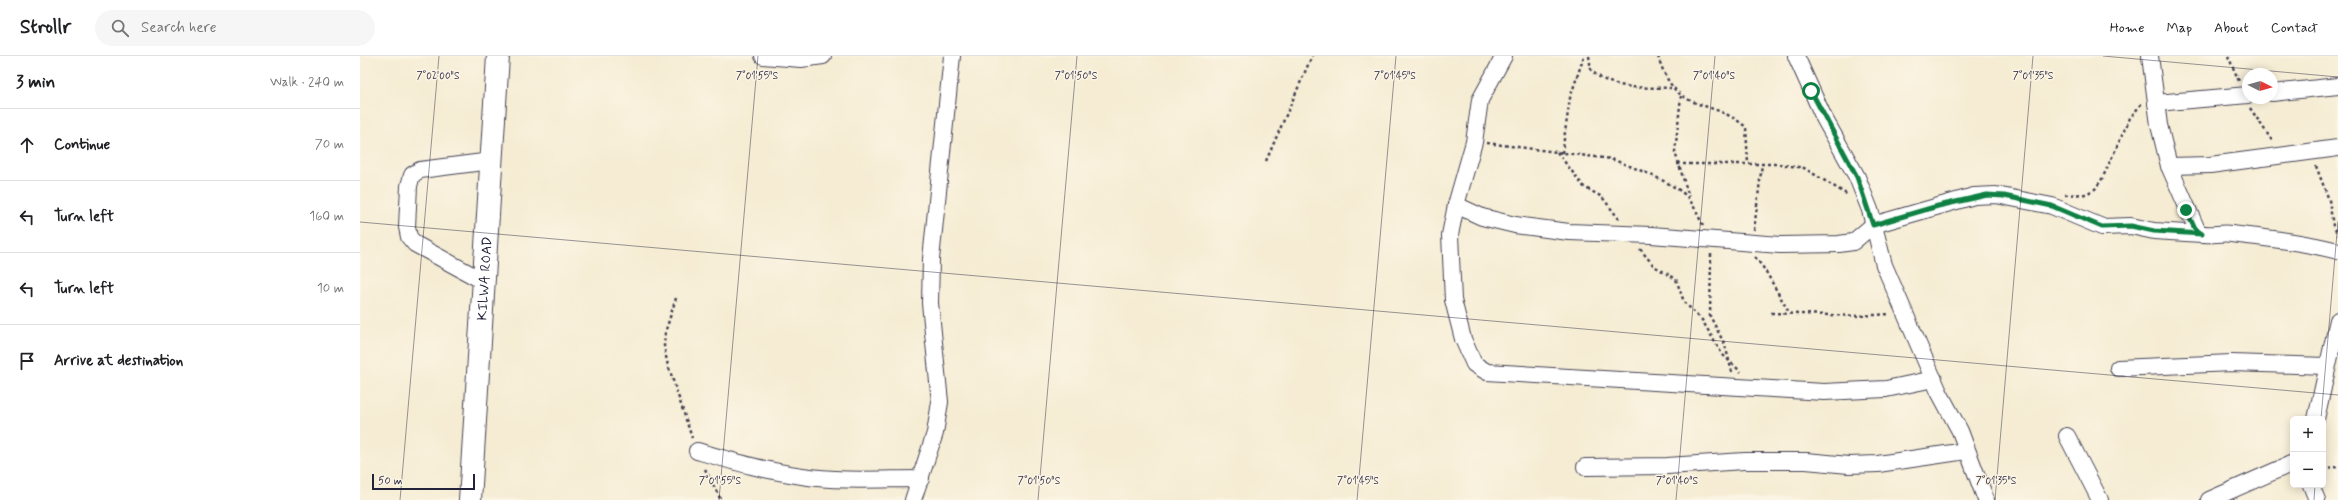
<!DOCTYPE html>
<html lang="en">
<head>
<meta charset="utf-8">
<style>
	body { margin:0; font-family:Mynerve,sans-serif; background:#f6f6f6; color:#202124 }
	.controls { position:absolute; right:12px; bottom:12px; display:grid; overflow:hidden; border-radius:6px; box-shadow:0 2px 10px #0003 }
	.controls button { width:36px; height:36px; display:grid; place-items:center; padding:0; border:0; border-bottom:1px solid #e0e0e0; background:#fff; color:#202124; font:20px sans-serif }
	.compass { position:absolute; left:1882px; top:12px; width:36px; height:36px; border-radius:50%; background:#fff; box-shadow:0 2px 10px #0003; rotate:95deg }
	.scale { position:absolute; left:12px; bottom:10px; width:103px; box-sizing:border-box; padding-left:4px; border:2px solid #22223b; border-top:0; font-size:11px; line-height:14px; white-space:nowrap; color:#22223b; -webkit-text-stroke:3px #fcf5e5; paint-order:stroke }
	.stop { position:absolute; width:12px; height:12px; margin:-9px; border:3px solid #0b8043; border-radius:50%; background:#fff }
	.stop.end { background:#0b8043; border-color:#fff; box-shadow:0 1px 4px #0008 }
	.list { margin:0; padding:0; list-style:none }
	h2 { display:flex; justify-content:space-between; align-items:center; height:52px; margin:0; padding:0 16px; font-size:17px }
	h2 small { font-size:13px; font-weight:400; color:#757577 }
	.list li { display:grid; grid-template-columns:26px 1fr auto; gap:12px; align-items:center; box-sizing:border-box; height:72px; padding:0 16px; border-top:1px solid #e0e0e0 }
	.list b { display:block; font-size:15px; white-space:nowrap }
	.list em { font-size:13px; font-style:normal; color:#757577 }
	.icon { flex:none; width:22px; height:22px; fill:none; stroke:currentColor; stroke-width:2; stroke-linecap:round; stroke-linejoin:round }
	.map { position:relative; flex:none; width:1978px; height:444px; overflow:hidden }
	header { display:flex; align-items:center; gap:24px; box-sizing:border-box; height:56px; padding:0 20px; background:#fff; border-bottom:1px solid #e0e0e0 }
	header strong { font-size:19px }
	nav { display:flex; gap:22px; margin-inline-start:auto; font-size:14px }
	.search { width:280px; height:36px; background:#f6f6f6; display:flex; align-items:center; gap:10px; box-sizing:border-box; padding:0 14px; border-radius:22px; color:#757577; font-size:15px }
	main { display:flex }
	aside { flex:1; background:#fff }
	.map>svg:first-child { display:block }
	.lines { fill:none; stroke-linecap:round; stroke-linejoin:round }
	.minor-casing { stroke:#424052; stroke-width:18 }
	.highway-casing { stroke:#424052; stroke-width:24 }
	.path { stroke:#424052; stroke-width:2.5; stroke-dasharray:3 3; stroke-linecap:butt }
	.minor { stroke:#fff; stroke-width:16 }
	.highway { stroke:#fff; stroke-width:22 }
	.route { stroke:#0b8043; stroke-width:5 }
	.ticks { fill:none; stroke:#22223b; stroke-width:1; stroke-opacity:0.45 }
	.labels { text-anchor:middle; stroke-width:3; stroke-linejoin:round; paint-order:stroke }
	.street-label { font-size:14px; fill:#22223b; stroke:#fcf5e5 }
	.ticks-label { font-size:10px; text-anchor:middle; fill:#22223b; stroke:#fcf5e5; stroke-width:3; stroke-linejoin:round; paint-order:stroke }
</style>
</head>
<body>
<header>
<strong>Strollr</strong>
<div class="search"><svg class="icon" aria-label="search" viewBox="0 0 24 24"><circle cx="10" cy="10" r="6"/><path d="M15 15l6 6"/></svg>Search here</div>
<nav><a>Home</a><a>Map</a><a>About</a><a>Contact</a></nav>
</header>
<main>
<aside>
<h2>3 min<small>Walk · 240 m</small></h2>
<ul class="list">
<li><svg class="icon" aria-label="ahead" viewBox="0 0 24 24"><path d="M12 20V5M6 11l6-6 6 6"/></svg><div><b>Continue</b></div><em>70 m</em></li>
<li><svg class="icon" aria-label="left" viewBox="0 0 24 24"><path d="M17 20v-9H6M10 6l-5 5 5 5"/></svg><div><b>Turn left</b></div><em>160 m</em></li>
<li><svg class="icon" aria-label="left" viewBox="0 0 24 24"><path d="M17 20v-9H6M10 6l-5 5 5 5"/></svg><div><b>Turn left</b></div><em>10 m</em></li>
<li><svg class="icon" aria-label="arrive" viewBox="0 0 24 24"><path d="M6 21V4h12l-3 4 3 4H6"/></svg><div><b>Arrive at destination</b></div></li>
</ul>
</aside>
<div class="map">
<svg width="1978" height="444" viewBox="0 0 1978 444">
	<rect width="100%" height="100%" fill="#fcf5e5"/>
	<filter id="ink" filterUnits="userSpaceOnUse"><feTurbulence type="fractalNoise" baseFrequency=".025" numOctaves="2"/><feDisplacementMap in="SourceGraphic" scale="8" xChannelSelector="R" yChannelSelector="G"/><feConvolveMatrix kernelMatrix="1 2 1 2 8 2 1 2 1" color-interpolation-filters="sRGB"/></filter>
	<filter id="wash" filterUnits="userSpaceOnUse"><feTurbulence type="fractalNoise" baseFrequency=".012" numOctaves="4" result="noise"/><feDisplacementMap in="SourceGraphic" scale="16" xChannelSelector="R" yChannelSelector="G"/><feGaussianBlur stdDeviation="0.9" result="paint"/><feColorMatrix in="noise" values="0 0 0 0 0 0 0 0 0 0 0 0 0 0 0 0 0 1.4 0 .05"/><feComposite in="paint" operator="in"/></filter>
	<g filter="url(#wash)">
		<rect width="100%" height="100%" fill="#f5ecd3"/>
	</g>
	<g filter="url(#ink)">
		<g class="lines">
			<g class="minor-casing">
				<g id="minor">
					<path d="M403,0L441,3L463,0"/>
					<path d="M1144,0L1120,44L1114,86L1096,149L1090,179L1093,244L1103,283L1114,308L1127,316L1464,336L1526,333L1574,323"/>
					<path d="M1436,0L1464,62L1497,121L1510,154L1524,209L1579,336L1600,375L1626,444"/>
					<path d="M1790,0L1799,69L1809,110L1838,176C1846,181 1861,176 1871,178C1907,182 1943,186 1978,195"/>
					<path d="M1912,37L1978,30"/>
					<path d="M1796,47L1888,39"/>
					<path d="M1809,110L1850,109L1978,92"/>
					<path d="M1096,149L1122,161L1155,169L1209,176L1291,179L1420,189L1479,188L1493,186L1513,169L1614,140L1636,139L1692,150L1742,171L1771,170L1794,175L1842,178"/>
					<path d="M123,225L55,188L49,181L47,171L49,130L52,119L60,114L131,105"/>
					<path d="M1758,312L1872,307L1967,310"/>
					<path d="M1956,363L1978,264"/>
					<path d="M1707,380L1740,444"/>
					<path d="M337,395C372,405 406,415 442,420C481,426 522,423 561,423"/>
					<path d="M1225,411L1307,410L1384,405H1446L1489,409L1518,408L1606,395"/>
					<path d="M1951,429L1957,444"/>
					<path d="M553,444L575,377L580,346L570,247L571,203L592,0"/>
					<path d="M1849,444L1933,407"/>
				</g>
			</g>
			<g class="highway-casing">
				<g id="highway">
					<path id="s1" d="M110,444L138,0"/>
				</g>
			</g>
			<g class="path">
				<path d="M1229,0L1231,14C1251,35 1285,31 1311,32"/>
				<path d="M1298,0C1316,61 1348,39 1386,71L1388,108"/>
				<path d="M1868,0L1879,25"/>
				<path d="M1321,40L1315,96L1329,141"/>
				<path d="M1890,52L1913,86"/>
				<path d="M1127,87L1251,103C1270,110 1316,127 1328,142C1334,149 1338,160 1343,169"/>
				<path d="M1197,96L1224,131L1242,141L1259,163"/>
				<path d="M1202,97L1210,42L1224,0"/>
				<path d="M906,105L952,0"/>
				<path d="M1317,108H1419L1444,112L1488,139"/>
				<path d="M1956,110L1969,144L1973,170L1978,179"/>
				<path d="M1705,139L1726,138L1735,133L1742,123L1770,62L1782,47"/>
				<path d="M1394,174L1402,108"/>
				<path d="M1280,193L1294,210L1316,223L1324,246L1342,264L1362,298L1381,316"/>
				<path d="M1351,198L1350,260L1365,289L1372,316"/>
				<path d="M1395,201L1405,214L1430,258"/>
				<path d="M316,242L305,277L304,290L307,306L332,382"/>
				<path d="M1411,257L1499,260L1530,258"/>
				<path d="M1963,412L1978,411"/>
				<path d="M345,413L361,444"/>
			</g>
			<use href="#minor" class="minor"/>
			<use href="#highway" class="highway"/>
		</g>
	</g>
	<g class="lines" filter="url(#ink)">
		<path class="route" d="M1451,35L1497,121L1513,169L1578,150L1627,139L1644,140L1692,150L1742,171L1771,170L1794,175L1842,178L1835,173L1826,154"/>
	</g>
	<path class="ticks" d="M1743,0L1978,21M0,166L1978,339M1961,363L1978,165M40,444L79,0M359,444L398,0M678,444L717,0M997,444L1036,0M1316,444L1355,0M1635,444L1673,0M1954,444L1955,429"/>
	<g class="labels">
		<g class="street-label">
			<text dy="5" stroke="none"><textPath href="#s1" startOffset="222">KILWA ROAD</textPath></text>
		</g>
	</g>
	<g class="ticks-label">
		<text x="78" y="23">7°02'00"S</text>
		<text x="397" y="23">7°01'55"S</text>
		<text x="716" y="23">7°01'50"S</text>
		<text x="1035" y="23">7°01'45"S</text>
		<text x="1354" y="23">7°01'40"S</text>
		<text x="1673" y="23">7°01'35"S</text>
		<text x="360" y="428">7°01'55"S</text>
		<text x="679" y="428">7°01'50"S</text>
		<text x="998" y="428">7°01'45"S</text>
		<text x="1317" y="428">7°01'40"S</text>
		<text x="1636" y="428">7°01'35"S</text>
	</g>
</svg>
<div class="controls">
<button>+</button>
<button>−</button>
</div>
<svg class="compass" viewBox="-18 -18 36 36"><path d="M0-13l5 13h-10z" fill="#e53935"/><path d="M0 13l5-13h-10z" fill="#757577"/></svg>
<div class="scale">50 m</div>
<div class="stop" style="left:1451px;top:35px"></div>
<div class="stop end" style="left:1826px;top:154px"></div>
</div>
</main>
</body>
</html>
